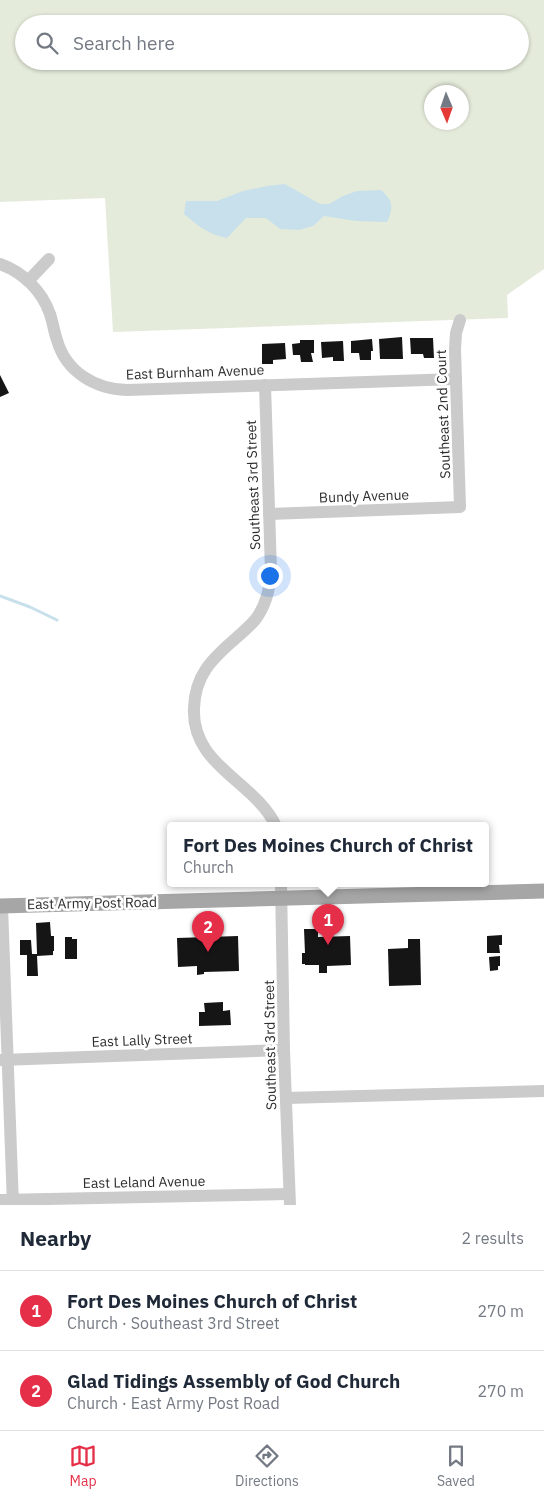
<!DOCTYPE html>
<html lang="en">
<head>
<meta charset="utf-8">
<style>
	body { margin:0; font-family:"IBM Plex Sans",sans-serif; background:#f2f2f3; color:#1f2937 }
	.compass { position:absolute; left:424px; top:85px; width:45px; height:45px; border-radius:50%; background:#fff; box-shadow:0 1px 4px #0004; rotate:178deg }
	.you { position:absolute; left:269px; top:575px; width:18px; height:18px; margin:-12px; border:4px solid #fff; border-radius:50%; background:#1a73e8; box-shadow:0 0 0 8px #1a73e833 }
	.badge { display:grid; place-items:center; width:32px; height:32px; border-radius:50%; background:#e52f48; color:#fff; font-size:16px; font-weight:700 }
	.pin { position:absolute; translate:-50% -41px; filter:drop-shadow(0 1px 2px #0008) }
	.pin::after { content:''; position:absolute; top:26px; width:18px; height:15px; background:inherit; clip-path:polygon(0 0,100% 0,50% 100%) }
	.popup { position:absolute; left:167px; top:822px; width:322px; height:65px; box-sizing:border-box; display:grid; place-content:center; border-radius:5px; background:#fff; filter:drop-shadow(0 1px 4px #0005); font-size:16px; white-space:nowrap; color:#747a83 }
	.popup b { font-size:19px; color:#1f2937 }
	.popup::after { content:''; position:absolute; left:50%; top:100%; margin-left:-10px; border:10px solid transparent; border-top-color:#fff }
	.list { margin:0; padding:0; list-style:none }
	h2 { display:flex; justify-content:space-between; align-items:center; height:65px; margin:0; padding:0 20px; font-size:21px }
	h2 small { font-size:16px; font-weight:400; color:#747a83 }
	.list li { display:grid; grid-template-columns:32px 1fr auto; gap:15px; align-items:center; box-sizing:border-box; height:80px; padding:0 20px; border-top:1px solid #e0e1e3 }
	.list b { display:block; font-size:19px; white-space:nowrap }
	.list p { margin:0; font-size:16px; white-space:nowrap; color:#747a83 }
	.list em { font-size:16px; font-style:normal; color:#747a83 }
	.icon { flex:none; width:28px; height:28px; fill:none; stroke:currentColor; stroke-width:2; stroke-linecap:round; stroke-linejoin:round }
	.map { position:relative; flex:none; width:544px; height:1205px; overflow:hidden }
	.search { position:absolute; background:#fff; box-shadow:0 1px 4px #0004; left:15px; right:15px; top:15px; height:55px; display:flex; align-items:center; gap:12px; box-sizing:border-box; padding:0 18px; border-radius:28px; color:#747a83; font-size:19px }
	.sheet { height:225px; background:#fff }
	nav { display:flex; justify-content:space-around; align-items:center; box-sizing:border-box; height:70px; border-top:1px solid #e0e1e3; background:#fff; font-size:14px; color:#747a83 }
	nav a { display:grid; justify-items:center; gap:2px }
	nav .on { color:#e52f48 }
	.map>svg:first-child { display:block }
	.green { fill:#e5ebdb; fill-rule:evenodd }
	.water { fill:#c7e0eb }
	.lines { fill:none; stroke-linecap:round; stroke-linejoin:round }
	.stream { stroke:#c7e0eb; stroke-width:3 }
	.building { fill:#151515 }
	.minor { stroke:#cbcbcb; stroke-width:12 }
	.major { stroke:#a6a6a6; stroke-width:15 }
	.labels { text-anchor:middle; stroke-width:5; stroke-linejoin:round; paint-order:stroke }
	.street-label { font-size:14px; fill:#2e2e2e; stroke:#fff }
</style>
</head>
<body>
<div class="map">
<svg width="544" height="1205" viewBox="0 0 544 1205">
	<rect width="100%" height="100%" fill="#fff"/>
	<path class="green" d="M0,0H544V269L507,295L508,318L113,332L105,198L0,202ZM24,24H520V61H24ZM432,92H462V122H432Z"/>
	<path class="water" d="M285,184L320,204H329L343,196L357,191L381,190C393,201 394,206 387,222L356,221L324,216L313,226L299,230L280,229L266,218H246L227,238C209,235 197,225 184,214L186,201H217L243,191L267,186Z"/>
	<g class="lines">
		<path class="stream" d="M0,596L30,607L57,620"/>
	</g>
	<g class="building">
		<path d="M402,337L403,359H380L379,339Z"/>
		<path d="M410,338H433L434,358H424L423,354H411Z"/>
		<path d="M372,339L373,351H371V360H360L359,353H351V341Z"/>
		<path d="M300,340H314V353H311L313,362H301L300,355H293L292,344L300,343Z"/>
		<path d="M343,341L344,361H333V357L322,358L321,342Z"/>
		<path d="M285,343L286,359L273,360V364H262V344Z"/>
		<path d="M0,375L9,393L0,397Z"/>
		<path d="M50,922L51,936H54V951H53V955L37,956L38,976H27V955H20V940H31L32,954H37L36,923Z"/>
		<path d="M304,929H318V937L350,936L351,965L327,966V973H319V965H305V964H302V953H305Z"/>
		<path d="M502,935V945H499L500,953H487V936Z"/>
		<path d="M238,936L239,971L204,972V974L197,975V966L178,967L177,938Z"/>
		<path d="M65,937H72V939H77V959H65Z"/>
		<path d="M408,939H420L421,985L389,986L388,949L408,948Z"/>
		<path d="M500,956V966H498V970L490,971L489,957Z"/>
		<path d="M223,1002V1011L230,1010L231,1025L199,1026V1012H205L204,1003Z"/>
	</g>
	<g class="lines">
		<g class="minor">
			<path d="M0,264C23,272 42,291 50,314C53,323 54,332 57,340C66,372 95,389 127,390L456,379"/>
			<path d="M28,281L49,259"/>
			<path d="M265,385L271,571C270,589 266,606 255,620C249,627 242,633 235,639C212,659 195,675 194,708C191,766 255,781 276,826"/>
			<path d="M269,514L460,507L455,349L456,333L460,320"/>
			<path d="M281,884L284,1050L290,1205"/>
			<path d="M2,906L13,1205"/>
			<path d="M0,1060L284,1050"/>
			<path d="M286,1098L544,1091"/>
			<path d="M0,1200L289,1194"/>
		</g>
		<path class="major" d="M0,906L544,891"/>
	</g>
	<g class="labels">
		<g class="street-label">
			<text transform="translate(195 372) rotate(-2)" y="5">East Burnham Avenue</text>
			<text transform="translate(443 414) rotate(-92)" y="5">Southeast 2nd Court</text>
			<text transform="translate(253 485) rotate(-92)" y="5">Southeast 3rd Street</text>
			<text transform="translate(364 496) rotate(-2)" y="5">Bundy Avenue</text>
			<text transform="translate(92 903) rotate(-1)" y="5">East Army Post Road</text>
			<text transform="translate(142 1040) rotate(-2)" y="5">East Lally Street</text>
			<text transform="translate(270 1045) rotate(-91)" y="5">Southeast 3rd Street</text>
			<text transform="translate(144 1182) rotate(-1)" y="5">East Leland Avenue</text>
		</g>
	</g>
</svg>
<svg class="compass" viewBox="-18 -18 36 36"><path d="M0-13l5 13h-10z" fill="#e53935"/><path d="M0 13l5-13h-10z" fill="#747a83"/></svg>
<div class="you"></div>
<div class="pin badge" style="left:328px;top:945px">1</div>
<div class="popup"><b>Fort Des Moines Church of Christ</b>Church</div>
<div class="pin badge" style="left:208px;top:952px">2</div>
<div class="search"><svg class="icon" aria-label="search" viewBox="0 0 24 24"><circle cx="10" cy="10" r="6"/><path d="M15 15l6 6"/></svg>Search here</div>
</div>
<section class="sheet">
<h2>Nearby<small>2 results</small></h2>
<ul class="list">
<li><span class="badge">1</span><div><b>Fort Des Moines Church of Christ</b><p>Church · Southeast 3rd Street</p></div><em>270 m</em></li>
<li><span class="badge">2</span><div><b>Glad Tidings Assembly of God Church</b><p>Church · East Army Post Road</p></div><em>270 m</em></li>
</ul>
</section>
<nav>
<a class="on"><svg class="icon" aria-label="map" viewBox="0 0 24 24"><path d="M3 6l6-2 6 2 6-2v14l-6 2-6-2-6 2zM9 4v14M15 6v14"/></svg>Map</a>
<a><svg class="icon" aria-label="directions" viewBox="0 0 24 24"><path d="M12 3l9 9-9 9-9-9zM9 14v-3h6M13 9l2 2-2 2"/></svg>Directions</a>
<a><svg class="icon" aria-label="saved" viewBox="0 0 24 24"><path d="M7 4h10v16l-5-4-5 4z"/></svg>Saved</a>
</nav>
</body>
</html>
